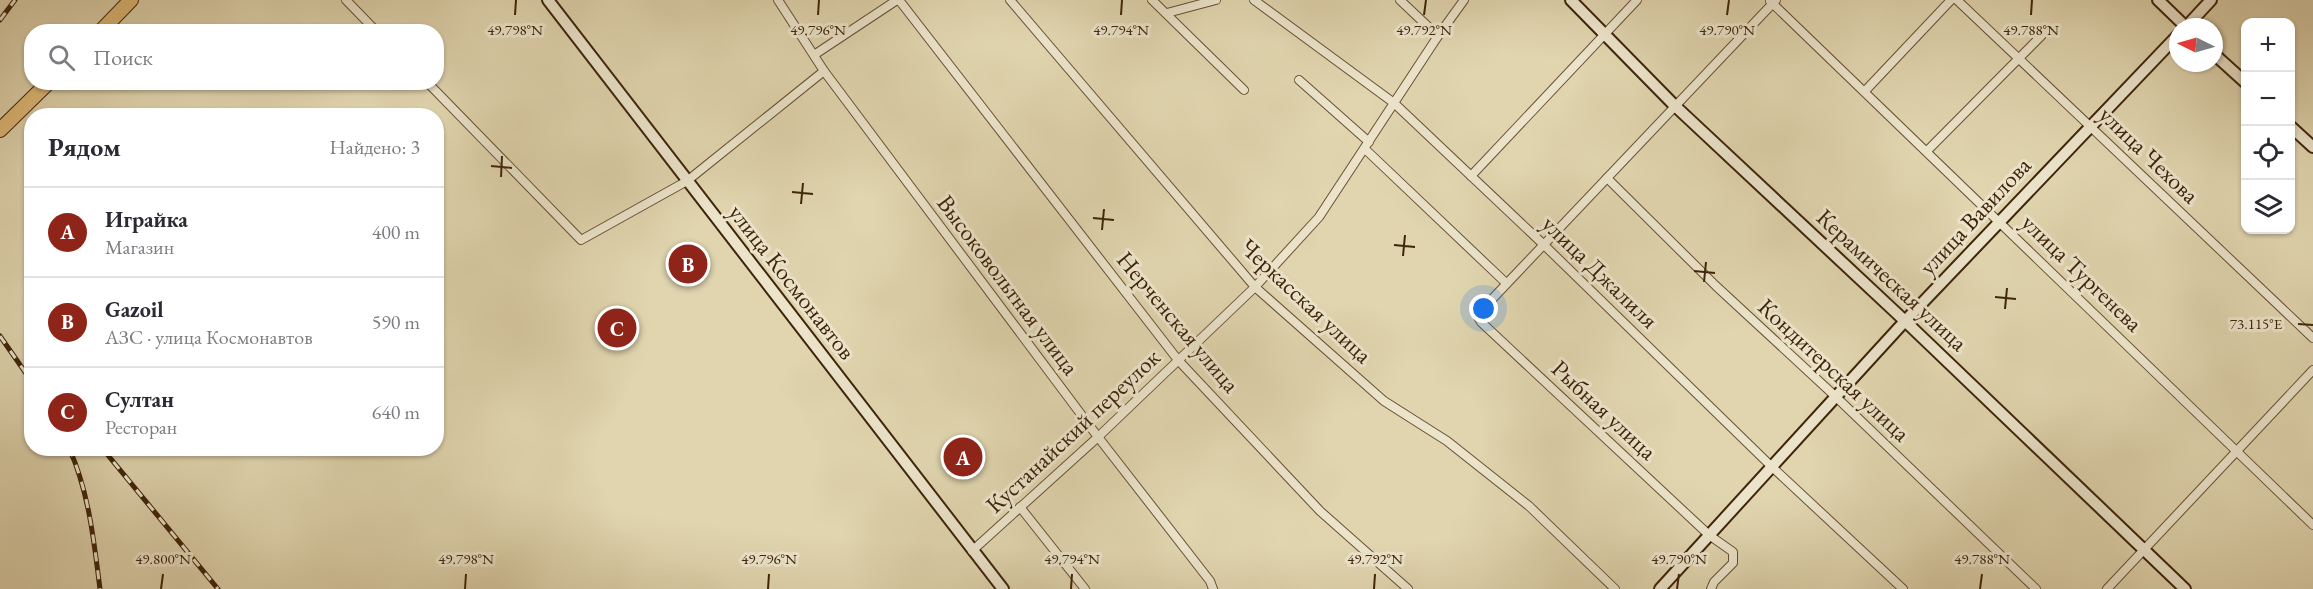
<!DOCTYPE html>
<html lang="ru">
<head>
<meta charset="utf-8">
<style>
	body { margin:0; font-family:"EB Garamond",serif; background:#f7f7f7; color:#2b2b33 }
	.controls { position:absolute; right:18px; top:18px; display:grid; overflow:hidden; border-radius:12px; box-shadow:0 2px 4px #0004 }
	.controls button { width:54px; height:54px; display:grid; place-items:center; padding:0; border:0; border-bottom:2px solid #e1e1e2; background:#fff; color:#2b2b33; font:30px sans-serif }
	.compass { position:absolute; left:2169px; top:18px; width:54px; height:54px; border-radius:50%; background:#fff; box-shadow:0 2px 4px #0004; rotate:275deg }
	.you { position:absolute; left:1484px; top:309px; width:21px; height:21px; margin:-15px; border:4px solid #fff; border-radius:50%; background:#1a73e8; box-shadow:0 0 0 9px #1a73e833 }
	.badge { display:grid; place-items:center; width:39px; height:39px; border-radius:50%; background:#8f2418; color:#fff; font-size:20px; font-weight:700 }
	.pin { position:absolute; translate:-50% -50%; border:3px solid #fff; box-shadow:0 2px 6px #0006 }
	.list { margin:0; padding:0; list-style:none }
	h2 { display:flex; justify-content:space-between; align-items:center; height:78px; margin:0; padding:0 24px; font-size:26px }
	h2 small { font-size:20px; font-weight:400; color:#7c7c81 }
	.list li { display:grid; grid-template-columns:39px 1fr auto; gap:18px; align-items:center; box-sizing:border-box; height:90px; padding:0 24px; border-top:2px solid #e1e1e2 }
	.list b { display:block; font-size:22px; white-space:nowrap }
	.list p { margin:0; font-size:20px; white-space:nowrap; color:#7c7c81 }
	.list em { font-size:20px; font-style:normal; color:#7c7c81 }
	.icon { flex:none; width:33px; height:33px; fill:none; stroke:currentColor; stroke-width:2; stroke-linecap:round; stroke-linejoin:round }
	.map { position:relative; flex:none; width:2313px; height:589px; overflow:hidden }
	.search { position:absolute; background:#fff; box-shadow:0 2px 4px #0004; left:24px; top:24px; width:420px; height:66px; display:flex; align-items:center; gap:15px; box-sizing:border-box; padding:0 21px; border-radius:24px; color:#7c7c81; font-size:22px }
	.panel { position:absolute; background:#fff; box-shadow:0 2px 4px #0004; left:24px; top:108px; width:420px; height:348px; border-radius:24px }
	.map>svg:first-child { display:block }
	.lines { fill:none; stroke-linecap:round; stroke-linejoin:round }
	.street-casing { stroke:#675032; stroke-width:10 }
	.secondary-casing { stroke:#3f2409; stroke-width:14 }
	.highway-casing { stroke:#3f2409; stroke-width:16 }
	.street { stroke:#ebe4cb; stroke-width:8 }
	.secondary { stroke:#ebe4cb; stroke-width:10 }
	.highway { stroke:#e0ba78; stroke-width:14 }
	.rail-casing { stroke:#3f2409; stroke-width:5 }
	.rail { stroke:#ebe4cb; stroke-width:3; stroke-dasharray:9; stroke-linecap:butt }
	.ticks { fill:none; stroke:#3f2409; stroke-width:2 }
	.labels { text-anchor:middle; stroke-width:6; stroke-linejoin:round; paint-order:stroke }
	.street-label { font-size:24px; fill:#3f2409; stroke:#ebe4cb }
	.ticks-label { font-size:15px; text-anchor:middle; fill:#3f2409; stroke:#ebe4cb; stroke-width:6; stroke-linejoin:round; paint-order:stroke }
</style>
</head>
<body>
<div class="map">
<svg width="2313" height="589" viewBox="0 0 2313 589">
	<rect width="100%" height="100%" fill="#e0d5af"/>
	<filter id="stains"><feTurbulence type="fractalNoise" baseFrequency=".00333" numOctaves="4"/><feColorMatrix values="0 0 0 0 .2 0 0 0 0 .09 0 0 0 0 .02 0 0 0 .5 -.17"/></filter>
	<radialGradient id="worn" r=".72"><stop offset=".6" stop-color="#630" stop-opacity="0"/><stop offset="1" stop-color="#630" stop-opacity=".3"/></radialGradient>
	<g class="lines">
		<g class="street-casing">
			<g id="street">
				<path d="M346,0L377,32"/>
				<path d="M778,0L824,71L1098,437L1210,581L1213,589"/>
				<path d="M899,0L1178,360L1320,511L1408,589"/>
				<path d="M1010,0L1255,287L1384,401L1447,441L1529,506L1615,589"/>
				<path d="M1152,0L1244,90"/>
				<path d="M1254,0L1394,103L1543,244L1771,466L1903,589"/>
				<path d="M1400,0L1438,36"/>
				<path d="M1957,0L2313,338"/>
				<path d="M1770,1L2313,525"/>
				<path d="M1167,13L1216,0"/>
				<path d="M814,55L897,0"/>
				<path d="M1299,80L1369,142"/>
				<path d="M427,82L581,240L687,181L824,71"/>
				<path d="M1865,91L1951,0"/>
				<path d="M1365,149L1506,283"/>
				<path d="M1927,151L2048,29"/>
				<path d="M1471,176L1637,0"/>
				<path d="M1607,178L1716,286L1835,396L2036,589"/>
				<path d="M1020,507L1085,589"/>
				<path d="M972,551L1098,437L1255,287L1319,217L1438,36L1464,0"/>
				<path d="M1711,589L1714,582L1733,563V552L1709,535L1481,322L1477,315L1776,0"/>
				<path d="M2107,589L2313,370"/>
			</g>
		</g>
		<g class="secondary-casing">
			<g id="secondary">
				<path d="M548,0L1003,589"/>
				<path d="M1571,0L1674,105L1905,321L2185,589"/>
				<path d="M2158,0L2186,27L2211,0"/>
				<path d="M2214,54L2246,83"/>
				<path d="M2290,126L2313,147"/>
				<path d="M1660,589L1905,321L2178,35"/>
			</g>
		</g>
		<g class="highway-casing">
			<g id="highway">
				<path d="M100,32L131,0"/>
				<path d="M0,130L49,82"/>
			</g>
		</g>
		<use href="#street" class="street"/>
		<use href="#secondary" class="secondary"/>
		<use href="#highway" class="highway"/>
		<g class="rail-casing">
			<g id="rail">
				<path d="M0,20L15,0"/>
				<path d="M0,336L32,382"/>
				<path d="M69,448C89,492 94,542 100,589"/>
				<path d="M102,448L218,589"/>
			</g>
		</g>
		<use href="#rail" class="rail"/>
	</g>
	<path class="ticks" d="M515,15L516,0M818,15L819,0M1121,15L1122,0M1424,15L1426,0M1727,15L1729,0M2031,15L2032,0M491,166L512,168M501,177L502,156M792,192L813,194M801,204L803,183M1093,218L1114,220M1102,230L1104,209M1394,245L1415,247M1403,256L1405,235M1694,271L1715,273M1704,282L1706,262M1995,297L2016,299M2005,309L2007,288M2298,324L2313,325M161,589L163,574M465,589L466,574M768,589L769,574M1071,589L1072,574M1374,589L1375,574M1677,589L1679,574M1980,589L1982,574"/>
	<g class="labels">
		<g class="street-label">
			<text transform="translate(2149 155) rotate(44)" y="8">улица Чехова</text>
			<text transform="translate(1975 216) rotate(-47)" y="8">улица Вавилова</text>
			<text transform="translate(1600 272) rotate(44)" y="8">улица Джалиля</text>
			<text transform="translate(2082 273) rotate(44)" y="8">улица Тургенева</text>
			<text transform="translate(1892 280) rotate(43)" y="8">Керамическая улица</text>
			<text transform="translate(792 282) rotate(52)" y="8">улица Космонавтов</text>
			<text transform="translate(1008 285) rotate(53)" y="8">Высоковольтная улица</text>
			<text transform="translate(1306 301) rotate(43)" y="8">Черкасская улица</text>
			<text transform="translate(1178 322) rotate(50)" y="8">Нерченская улица</text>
			<text transform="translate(1834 370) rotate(43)" y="8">Кондитерская улица</text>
			<text transform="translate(1604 410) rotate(43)" y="8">Рыбная улица</text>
			<text transform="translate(1073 431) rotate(-43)" y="8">Кустанайский переулок</text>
		</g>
	</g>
	<g class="ticks-label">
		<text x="515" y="35">49.798°N</text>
		<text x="818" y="35">49.796°N</text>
		<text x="1121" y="35">49.794°N</text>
		<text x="1424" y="35">49.792°N</text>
		<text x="1727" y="35">49.790°N</text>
		<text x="2031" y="35">49.788°N</text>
		<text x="2256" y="329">73.115°E</text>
		<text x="163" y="564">49.800°N</text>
		<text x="466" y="564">49.798°N</text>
		<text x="769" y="564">49.796°N</text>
		<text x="1072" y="564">49.794°N</text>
		<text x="1375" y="564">49.792°N</text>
		<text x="1679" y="564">49.790°N</text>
		<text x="1982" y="564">49.788°N</text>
	</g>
	<rect width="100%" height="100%" filter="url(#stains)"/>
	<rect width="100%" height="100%" fill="url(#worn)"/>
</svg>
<div class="controls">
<button>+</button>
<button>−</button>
<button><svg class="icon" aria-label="locate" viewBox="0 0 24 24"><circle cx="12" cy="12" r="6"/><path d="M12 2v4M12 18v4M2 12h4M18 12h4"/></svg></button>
<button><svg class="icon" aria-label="layers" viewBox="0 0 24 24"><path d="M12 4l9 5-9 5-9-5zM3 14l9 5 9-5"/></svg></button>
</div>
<svg class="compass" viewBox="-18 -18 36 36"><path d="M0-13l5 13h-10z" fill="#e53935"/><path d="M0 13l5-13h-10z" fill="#7c7c81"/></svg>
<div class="you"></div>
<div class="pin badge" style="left:963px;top:457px">A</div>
<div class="pin badge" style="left:688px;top:264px">B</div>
<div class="pin badge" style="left:617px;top:328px">C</div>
<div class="search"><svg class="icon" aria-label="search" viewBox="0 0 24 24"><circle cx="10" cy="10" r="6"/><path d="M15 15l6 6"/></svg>Поиск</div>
<section class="panel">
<h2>Рядом<small>Найдено: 3</small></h2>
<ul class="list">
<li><span class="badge">A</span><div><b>Играйка</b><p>Магазин</p></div><em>400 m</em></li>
<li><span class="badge">B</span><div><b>Gazoil</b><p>АЗС · улица Космонавтов</p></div><em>590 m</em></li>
<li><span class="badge">C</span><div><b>Султан</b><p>Ресторан</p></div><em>640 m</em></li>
</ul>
</section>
</div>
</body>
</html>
